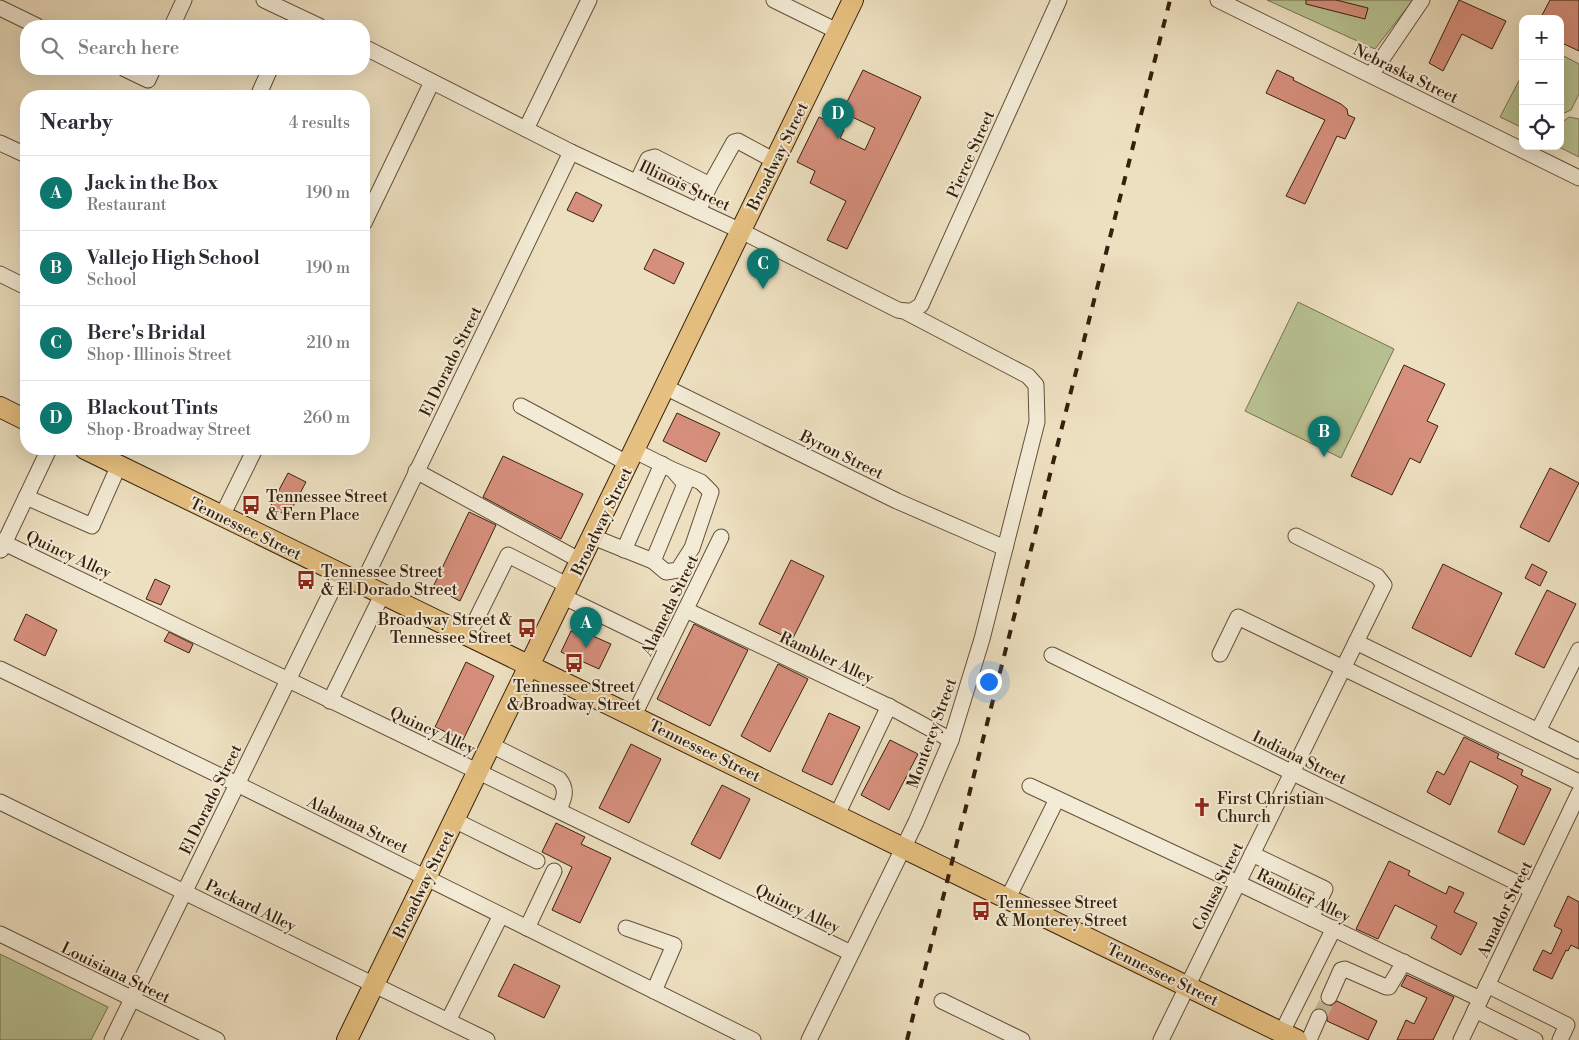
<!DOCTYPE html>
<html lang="en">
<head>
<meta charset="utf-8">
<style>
	body { margin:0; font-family:"Libre Bodoni",serif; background:#f7f7f7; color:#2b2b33 }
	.controls { position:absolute; right:15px; top:15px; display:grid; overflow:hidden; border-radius:10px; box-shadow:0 5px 20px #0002 }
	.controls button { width:45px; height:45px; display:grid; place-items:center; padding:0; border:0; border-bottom:1px solid #e1e1e2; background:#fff; color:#2b2b33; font:25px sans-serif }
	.you { position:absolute; left:988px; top:681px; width:18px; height:18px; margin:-12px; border:4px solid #fff; border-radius:50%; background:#1a73e8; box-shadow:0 0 0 8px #1a73e833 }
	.badge { display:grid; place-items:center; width:32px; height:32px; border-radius:50%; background:#0f766e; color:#fff; font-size:16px; font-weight:700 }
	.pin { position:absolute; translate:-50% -41px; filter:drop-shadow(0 1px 2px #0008) }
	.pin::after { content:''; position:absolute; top:26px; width:18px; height:15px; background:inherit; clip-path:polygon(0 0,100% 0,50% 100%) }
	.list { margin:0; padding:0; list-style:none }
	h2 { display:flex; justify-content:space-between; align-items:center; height:65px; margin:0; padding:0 20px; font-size:21px }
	h2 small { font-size:16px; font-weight:400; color:#7c7c81 }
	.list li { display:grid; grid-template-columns:32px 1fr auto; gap:15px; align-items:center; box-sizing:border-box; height:75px; padding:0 20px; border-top:1px solid #e1e1e2 }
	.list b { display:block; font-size:19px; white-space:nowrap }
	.list p { margin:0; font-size:16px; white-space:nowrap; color:#7c7c81 }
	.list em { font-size:16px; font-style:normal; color:#7c7c81 }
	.icon { flex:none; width:28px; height:28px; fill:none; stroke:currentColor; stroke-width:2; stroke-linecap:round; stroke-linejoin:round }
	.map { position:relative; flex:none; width:1579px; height:1040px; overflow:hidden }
	.search { position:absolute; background:#fff; box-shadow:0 5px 20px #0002; left:20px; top:20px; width:350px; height:55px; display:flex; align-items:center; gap:12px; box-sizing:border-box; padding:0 18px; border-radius:20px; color:#7c7c81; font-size:19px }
	.panel { position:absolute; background:#fff; box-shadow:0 5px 20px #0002; left:20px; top:90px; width:350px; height:365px; border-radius:20px }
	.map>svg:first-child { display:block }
	.green { fill:#b8c292; stroke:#787150 }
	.building { fill:#d68f7c; stroke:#37200e }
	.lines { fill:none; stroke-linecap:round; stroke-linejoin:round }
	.minor-tunnel { stroke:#c9ba9c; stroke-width:15; stroke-dasharray:15 8; stroke-linecap:butt }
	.minor-casing { stroke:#64503a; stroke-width:17 }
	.major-casing { stroke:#37200e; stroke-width:22 }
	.minor { stroke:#f3ebd6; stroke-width:15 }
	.major { stroke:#e6c080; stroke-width:20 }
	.rail { stroke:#37200e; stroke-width:4; stroke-dasharray:9 9; stroke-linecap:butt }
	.labels { text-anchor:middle; stroke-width:4; stroke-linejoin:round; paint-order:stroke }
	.street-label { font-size:16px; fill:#37200e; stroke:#f3ebd6 }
	.poi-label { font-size:16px; fill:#37200e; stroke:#f3ebd6; text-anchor:start }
</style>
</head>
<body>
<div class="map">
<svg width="1579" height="1040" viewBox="0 0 1579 1040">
	<rect width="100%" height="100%" fill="#ede0c0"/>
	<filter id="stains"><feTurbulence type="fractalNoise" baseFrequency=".004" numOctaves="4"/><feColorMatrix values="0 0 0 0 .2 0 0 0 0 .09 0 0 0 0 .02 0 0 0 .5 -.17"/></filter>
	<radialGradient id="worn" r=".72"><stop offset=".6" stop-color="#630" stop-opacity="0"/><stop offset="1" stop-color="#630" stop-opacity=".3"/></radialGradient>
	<g class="green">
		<path d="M1267,0H1413L1375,49Z"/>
		<path d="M1560,54L1579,64V94L1571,110L1560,115Z"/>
		<path d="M1523,73V128L1500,117Z"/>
		<path d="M1569,117L1579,119V157L1557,146H1560V124Z"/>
		<path d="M1298,302L1394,349L1341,458L1245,411Z"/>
		<path d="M0,954L108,1007L91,1040H0Z"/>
	</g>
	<g class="building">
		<path d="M1306,0H1336L1368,8L1365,19L1306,4Z"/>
		<path d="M1459,0L1506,21L1492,49L1462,34L1443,71L1429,63Z"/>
		<path d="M1550,0H1579V51L1560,42V19H1540Z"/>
		<path d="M863,70L921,97L847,249L827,240L846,201L810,183L815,171L797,162L819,117L844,130L840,138L865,150L875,128L842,112Z"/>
		<path d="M1277,70L1294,78L1293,80L1341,104L1347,109L1348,115L1355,118L1345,139L1337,136L1305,204L1286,196L1325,120L1266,93Z"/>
		<path d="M576,192L602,205L593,222L567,210Z"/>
		<path d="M654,249L684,263L674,284L644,269Z"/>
		<path d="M1404,365L1445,384L1427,421L1438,426L1420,463L1410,458L1392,495L1351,476Z"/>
		<path d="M677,413L720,433L706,462L663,441Z"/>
		<path d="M503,456L583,494L561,539L483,497Z"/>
		<path d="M1550,468L1579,483L1549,542L1520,527Z"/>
		<path d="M288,473L306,482L288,516L270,507Z"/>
		<path d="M469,512L496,525L460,601L433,587Z"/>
		<path d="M791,560L824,576L792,640L759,624Z"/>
		<path d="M1443,564L1502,593L1471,657L1412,628Z"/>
		<path d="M1532,564L1547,572L1540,586L1525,578Z"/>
		<path d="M155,579L170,586L161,605L146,599Z"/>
		<path d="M1547,590L1576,604L1544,668L1515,654Z"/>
		<path d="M26,614L57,630L45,656L14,640Z"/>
		<path d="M694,624L748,650L710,726L657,699Z"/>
		<path d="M571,631L583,637L586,633L611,644L599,669L561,652Z"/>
		<path d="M169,632L193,644L189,653L164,641Z"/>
		<path d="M466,662L494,676L463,740L435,727Z"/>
		<path d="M778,664L808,679L770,752L741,736Z"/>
		<path d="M829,713L860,727L832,785L802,771Z"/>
		<path d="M1464,737L1499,754L1497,758L1523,770L1521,775L1551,789L1524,845L1498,832L1518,786L1506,779L1470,761L1450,805L1427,792L1437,771L1444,775Z"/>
		<path d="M890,740L918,754L889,810L861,795Z"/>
		<path d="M631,744L661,759L629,823L599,808Z"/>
		<path d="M722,785L750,799L720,859L691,844Z"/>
		<path d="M556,823L585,837L581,844L611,858L580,923L552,910L572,867L542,852Z"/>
		<path d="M1389,861L1410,871L1408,875L1446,894L1449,886L1464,893L1454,912L1477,923L1461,955L1431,938L1437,926L1395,905L1378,939L1356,929Z"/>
		<path d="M1568,896L1579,902V949L1571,945L1568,951L1566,950L1552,979L1533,970L1543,950L1551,954L1562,930L1554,926Z"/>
		<path d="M514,964L560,986L544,1018L498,996Z"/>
		<path d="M1407,975L1454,997L1433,1040H1397L1406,1020L1414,1024L1427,998L1401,986Z"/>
		<path d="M1337,1001L1377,1021L1368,1040L1327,1021V1012L1318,1008L1321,1002L1330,1006Z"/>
	</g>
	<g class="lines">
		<path class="minor-tunnel" d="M1319,1017L1329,997"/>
		<g class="minor-casing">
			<g id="minor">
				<path d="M264,0L319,26"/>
				<path d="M774,0L837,31"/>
				<path d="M1218,0L1579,178"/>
				<path d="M0,8L37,26"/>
				<path d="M172,26L184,0"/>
				<path d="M364,47L571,152L741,231L898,310L904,311L1028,376L1036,385L1037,422L982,639L951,740L916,822L809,1040"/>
				<path d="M125,69L148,80L153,69"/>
				<path d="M1371,75L1422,0"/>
				<path d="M258,96L270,69"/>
				<path d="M526,129L589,0"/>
				<path d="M0,143L26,155"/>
				<path d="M637,182L648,159L655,157L710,185L734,142L738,141L775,161"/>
				<path d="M698,211L710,185"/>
				<path d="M364,223L432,82"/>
				<path d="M0,274L26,287"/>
				<path d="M904,311H912L921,305L1059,0"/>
				<path d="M665,387L897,501L1005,548"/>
				<path d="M521,406L629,464"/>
				<path d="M635,451L673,470L685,484L653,561L666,572L678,570L692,548L711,492L701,482L673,470"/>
				<path d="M416,471L581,561"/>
				<path d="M26,497L92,526L119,465"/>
				<path d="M222,516L255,449"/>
				<path d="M593,537L653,561"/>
				<path d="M0,541C284,677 568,815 851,953"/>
				<path d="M1,550L49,449"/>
				<path d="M624,550L662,464"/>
				<path d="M362,585L571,152"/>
				<path d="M564,597L667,647"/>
				<path d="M686,610L892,708L951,740"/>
				<path d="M468,636L508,555L569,586"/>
				<path d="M1356,642L1538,731"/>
				<path d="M1579,650L1538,731L1579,751"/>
				<path d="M1220,654L1238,617L1579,782"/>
				<path d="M1052,655L1532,890"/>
				<path d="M0,669L237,784L753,1040"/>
				<path d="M330,701L382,595"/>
				<path d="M634,715L721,537"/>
				<path d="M491,745L559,779C568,790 564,798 559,810"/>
				<path d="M1030,786L1238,883L1480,999"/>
				<path d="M0,802L487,1040"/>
				<path d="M837,815L889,706"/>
				<path d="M454,820L537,861"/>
				<path d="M1252,854L1325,889L1311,918"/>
				<path d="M1008,898L1057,799"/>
				<path d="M527,928L554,871"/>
				<path d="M626,928L674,945L654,991"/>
				<path d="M0,934L217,1040"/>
				<path d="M1487,985L1567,1025L1560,1040"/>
				<path d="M1329,997L1341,970L1345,969L1386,987H1389L1404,962"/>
				<path d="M942,1001L1022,1040"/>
				<path d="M1475,1010L1535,1040"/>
				<path d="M448,1021L501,915"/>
				<path d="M1282,1032L1334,928"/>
				<path d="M112,1040L340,574"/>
				<path d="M1161,1040L1384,585L1377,576L1296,536"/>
				<path d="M1309,1040L1319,1017"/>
				<path d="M1461,1040L1579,793"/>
			</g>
		</g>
		<g class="major-casing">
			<g id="major">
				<path d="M0,407L26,420"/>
				<path d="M85,449L1297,1040"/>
				<path d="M347,1040L853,0"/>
			</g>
		</g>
		<use href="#minor" class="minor"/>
		<use href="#major" class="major"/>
		<path class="rail" d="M907,1040L1170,0"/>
	</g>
	<defs>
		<g id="bus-bare" transform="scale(1.5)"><path d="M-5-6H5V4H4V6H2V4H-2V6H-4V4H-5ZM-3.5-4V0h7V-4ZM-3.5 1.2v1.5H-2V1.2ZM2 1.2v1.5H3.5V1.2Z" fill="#8f2418" stroke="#f3ebd6" stroke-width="2.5" paint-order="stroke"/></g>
		<g id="church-bare" transform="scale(1.5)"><path d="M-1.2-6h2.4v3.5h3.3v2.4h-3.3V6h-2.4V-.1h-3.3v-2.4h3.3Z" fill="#8f2418" stroke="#f3ebd6" stroke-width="2.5" paint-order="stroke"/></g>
	</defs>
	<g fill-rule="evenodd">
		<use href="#bus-bare" x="251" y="505"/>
		<use href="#bus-bare" x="306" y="580"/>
		<use href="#bus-bare" x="527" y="628"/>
		<use href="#bus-bare" x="574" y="663"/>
		<use href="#church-bare" x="1202" y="807"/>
		<use href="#bus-bare" x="981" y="911"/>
	</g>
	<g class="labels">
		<g class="street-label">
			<text transform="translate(1406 73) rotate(26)" y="6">Nebraska Street</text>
			<text transform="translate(970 154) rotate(-66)" y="6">Pierce Street</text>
			<text transform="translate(777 156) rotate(-64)" y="6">Broadway Street</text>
			<text transform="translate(685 185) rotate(25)" y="6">Illinois Street</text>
			<text transform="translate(450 361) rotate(-64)" y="6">El Dorado Street</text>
			<text transform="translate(842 454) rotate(26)" y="6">Byron Street</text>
			<text transform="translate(601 521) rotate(-64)" y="6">Broadway Street</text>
			<text transform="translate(246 528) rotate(26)" y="6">Tennessee Street</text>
			<text transform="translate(69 554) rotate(25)" y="6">Quincy Alley</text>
			<text transform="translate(669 605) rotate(-64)" y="6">Alameda Street</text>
			<text transform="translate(827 657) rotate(25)" y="6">Rambler Alley</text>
			<text transform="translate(433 730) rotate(25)" y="6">Quincy Alley</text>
			<text transform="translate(931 733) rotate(-70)" y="6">Monterey Street</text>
			<text transform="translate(705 750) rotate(26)" y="6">Tennessee Street</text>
			<text transform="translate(1300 757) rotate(26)" y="6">Indiana Street</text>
			<text transform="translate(210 799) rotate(-64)" y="6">El Dorado Street</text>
			<text transform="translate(358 824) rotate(26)" y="6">Alabama Street</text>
			<text transform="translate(423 884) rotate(-64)" y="6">Broadway Street</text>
			<text transform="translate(1217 886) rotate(-64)" y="6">Colusa Street</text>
			<text transform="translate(1304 895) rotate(26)" y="6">Rambler Alley</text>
			<text transform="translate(251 905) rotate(26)" y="6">Packard Alley</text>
			<text transform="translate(798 908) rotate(26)" y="6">Quincy Alley</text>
			<text transform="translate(1504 909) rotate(-64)" y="6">Amador Street</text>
			<text transform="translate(116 972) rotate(26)" y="6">Louisiana Street</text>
			<text transform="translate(1163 974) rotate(26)" y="6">Tennessee Street</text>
		</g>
		<g class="poi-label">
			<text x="266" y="502">Tennessee Street<tspan x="266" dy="18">&amp; Fern Place</tspan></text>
			<text x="321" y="577">Tennessee Street<tspan x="321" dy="18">&amp; El Dorado Street</tspan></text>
			<text x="512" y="625" text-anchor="end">Broadway Street &amp;<tspan x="512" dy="18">Tennessee Street</tspan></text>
			<text x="574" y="692" text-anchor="middle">Tennessee Street<tspan x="574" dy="18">&amp; Broadway Street</tspan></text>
			<text x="1217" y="804">First Christian<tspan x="1217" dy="18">Church</tspan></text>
			<text x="996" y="908">Tennessee Street<tspan x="996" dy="18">&amp; Monterey Street</tspan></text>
		</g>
	</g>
	<rect width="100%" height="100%" filter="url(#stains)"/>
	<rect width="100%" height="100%" fill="url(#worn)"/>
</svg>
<div class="controls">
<button>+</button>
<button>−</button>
<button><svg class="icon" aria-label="locate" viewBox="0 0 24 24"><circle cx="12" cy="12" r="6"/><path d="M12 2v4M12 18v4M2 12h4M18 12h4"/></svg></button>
</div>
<div class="you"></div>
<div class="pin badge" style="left:586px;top:648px">A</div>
<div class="pin badge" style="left:1324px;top:457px">B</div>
<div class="pin badge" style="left:763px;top:289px">C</div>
<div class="pin badge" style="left:838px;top:139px">D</div>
<div class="search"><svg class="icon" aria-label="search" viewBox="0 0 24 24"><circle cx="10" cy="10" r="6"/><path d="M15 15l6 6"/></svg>Search here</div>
<section class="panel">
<h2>Nearby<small>4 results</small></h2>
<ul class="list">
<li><span class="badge">A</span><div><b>Jack in the Box</b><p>Restaurant</p></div><em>190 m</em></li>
<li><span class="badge">B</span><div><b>Vallejo High School</b><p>School</p></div><em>190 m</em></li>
<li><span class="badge">C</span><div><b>Bere's Bridal</b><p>Shop · Illinois Street</p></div><em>210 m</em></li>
<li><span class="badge">D</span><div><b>Blackout Tints</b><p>Shop · Broadway Street</p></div><em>260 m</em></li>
</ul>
</section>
</div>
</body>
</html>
